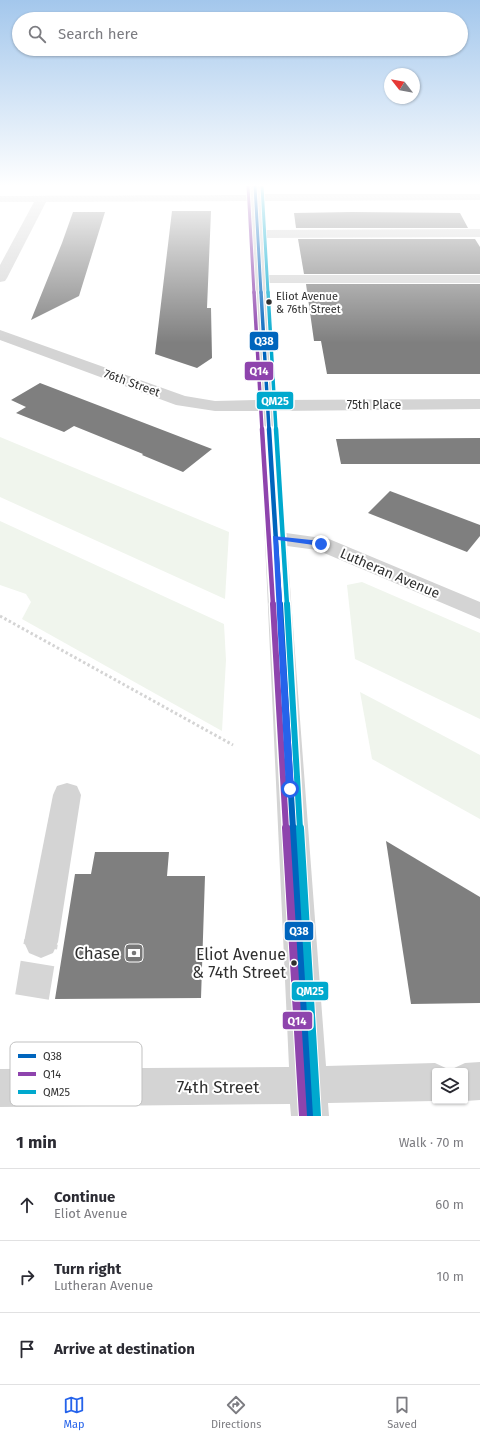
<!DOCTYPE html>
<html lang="en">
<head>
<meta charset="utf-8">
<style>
	body { margin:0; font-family:"Fira Sans",sans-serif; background:#f7f7f7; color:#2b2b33 }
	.controls { position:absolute; right:12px; bottom:12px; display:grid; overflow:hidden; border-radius:4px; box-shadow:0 1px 3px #0004 }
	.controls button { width:36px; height:36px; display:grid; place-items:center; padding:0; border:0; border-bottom:1px solid #e1e1e2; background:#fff; color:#2b2b33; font:20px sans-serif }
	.compass { position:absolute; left:384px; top:68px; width:36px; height:36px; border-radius:50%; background:#fff; box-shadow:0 1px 3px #0004; rotate:301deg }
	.stop { position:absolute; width:12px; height:12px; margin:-9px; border:3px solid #2563eb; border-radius:50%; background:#fff }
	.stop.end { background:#2563eb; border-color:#fff; box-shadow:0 1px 4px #0008 }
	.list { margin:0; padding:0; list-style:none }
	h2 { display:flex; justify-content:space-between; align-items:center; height:52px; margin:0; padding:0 16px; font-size:17px }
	h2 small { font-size:13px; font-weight:400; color:#7c7c81 }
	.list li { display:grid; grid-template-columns:26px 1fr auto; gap:12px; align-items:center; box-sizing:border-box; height:72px; padding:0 16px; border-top:1px solid #e1e1e2 }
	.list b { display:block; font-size:15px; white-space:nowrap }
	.list p { margin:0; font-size:13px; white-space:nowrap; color:#7c7c81 }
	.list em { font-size:13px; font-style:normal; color:#7c7c81 }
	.icon { flex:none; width:22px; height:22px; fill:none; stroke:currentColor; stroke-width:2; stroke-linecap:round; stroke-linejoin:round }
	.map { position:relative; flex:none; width:480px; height:1116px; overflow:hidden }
	.search { position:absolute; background:#fff; box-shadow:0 1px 3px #0004; left:12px; right:12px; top:12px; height:44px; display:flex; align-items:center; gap:10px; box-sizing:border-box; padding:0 14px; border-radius:22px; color:#7c7c81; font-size:15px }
	.sheet { height:268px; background:#fff }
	nav { display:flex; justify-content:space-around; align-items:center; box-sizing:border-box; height:56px; border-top:1px solid #e1e1e2; background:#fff; font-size:11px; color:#7c7c81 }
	nav a { display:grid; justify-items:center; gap:2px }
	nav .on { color:#2563eb }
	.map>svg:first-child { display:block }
	.green { fill:#f0f5ed }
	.building { fill:#7f7f7f }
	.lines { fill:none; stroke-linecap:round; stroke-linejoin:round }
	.minor-tunnel { stroke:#d6d6d6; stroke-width:34; stroke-dasharray:34 17; stroke-linecap:butt }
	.path { stroke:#d4d4d4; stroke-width:3; stroke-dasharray:2.5 2.5; stroke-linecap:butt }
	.minor { fill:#d4d4d4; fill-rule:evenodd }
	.bus-1-far4-casing { stroke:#fff; stroke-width:4.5 }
	.bus-1-far3-casing { stroke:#fff; stroke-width:5.5 }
	.bus-1-far2-casing { stroke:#fff; stroke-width:8 }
	.bus-1-far1-casing { stroke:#fff; stroke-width:9 }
	.bus-1-casing { stroke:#fff; stroke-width:10 }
	.bus-2-far4-casing { stroke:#fff; stroke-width:4.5 }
	.bus-2-far3-casing { stroke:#fff; stroke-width:5.5 }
	.bus-2-far2-casing { stroke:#fff; stroke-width:8 }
	.bus-2-far1-casing { stroke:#fff; stroke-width:9 }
	.bus-2-casing { stroke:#fff; stroke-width:10 }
	.bus-3-far4-casing { stroke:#fff; stroke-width:4.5 }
	.bus-3-far3-casing { stroke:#fff; stroke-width:5.5 }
	.bus-3-far2-casing { stroke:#fff; stroke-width:8 }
	.bus-3-far1-casing { stroke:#fff; stroke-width:9 }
	.bus-3-casing { stroke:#fff; stroke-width:10 }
	.bus-1-far4 { stroke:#0065bd; stroke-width:3 }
	.bus-1-far3 { stroke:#0065bd; stroke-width:3.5 }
	.bus-1-far2 { stroke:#0065bd; stroke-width:4.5 }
	.bus-1-far1 { stroke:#0065bd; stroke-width:6 }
	.bus-1 { stroke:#0065bd; stroke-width:8 }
	.bus-2-far4 { stroke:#8e44ad; stroke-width:3 }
	.bus-2-far3 { stroke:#8e44ad; stroke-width:3.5 }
	.bus-2-far2 { stroke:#8e44ad; stroke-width:4.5 }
	.bus-2-far1 { stroke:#8e44ad; stroke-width:6 }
	.bus-2 { stroke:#8e44ad; stroke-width:8 }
	.bus-3-far4 { stroke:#00a9ce; stroke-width:3 }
	.bus-3-far3 { stroke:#00a9ce; stroke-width:3.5 }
	.bus-3-far2 { stroke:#00a9ce; stroke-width:4.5 }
	.bus-3-far1 { stroke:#00a9ce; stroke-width:6 }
	.bus-3 { stroke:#00a9ce; stroke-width:8 }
	.route { fill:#2563eb }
	.bus-dot { fill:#303030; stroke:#fff; stroke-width:1.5 }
	.labels { text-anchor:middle; stroke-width:4; stroke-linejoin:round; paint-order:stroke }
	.far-bus-label { font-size:11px; fill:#303030; stroke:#fff; text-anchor:start }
	.far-street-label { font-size:12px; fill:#303030; stroke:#fff }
	.street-label { font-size:14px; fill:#303030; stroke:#fff }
	.near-bus-label { font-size:16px; fill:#303030; stroke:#fff; text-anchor:end }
	.near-poi-label { font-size:17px; fill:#303030; stroke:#fff; text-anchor:end }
	.near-street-label { font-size:17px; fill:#303030; stroke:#fff }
	.key { fill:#fff; stroke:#c1c1c1; stroke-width:1 }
	.key-label { font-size:11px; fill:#303030 }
	.line-badge { stroke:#fff; stroke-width:1.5 }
	.badge-label { font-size:11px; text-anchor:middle; font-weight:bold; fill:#fff }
</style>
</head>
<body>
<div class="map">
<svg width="480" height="1116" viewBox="0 0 480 1116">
	<rect width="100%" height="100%" fill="#fff"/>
	<g class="green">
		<path d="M0,437L229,532L225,599L0,497Z"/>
		<path d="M0,521L224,624L226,660L222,731L22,619L31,602L26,594L0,585Z"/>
		<path d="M362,582L480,633V719L355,659L347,585Z"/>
		<path d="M360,692L480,755V819L372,759Z"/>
	</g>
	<g class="building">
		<path d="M172,211H211L207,308H211L212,358L197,368L155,354Z"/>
		<path d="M73,212H105L79,296L31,320L62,243Z"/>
		<path d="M352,212L460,213L468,228H296L294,213Z"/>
		<path d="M298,239H475L480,247V274H304Z"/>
		<path d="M306,284H480V374H327L321,341H314Z"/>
		<path d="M40,383L87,401L212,449L183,472L142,455L143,454L74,426L64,432L16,413L26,407L11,400Z"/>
		<path d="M480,438V464H341L336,439Z"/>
		<path d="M390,491L480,525V536L467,552L368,513Z"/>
		<path d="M386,841L480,897V1003L411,1004Z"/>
		<path d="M95,852H169L167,876H205L201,998L55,999L75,874H91Z"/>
	</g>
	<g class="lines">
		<path class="minor-tunnel" d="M32,997L41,942"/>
		<path class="path" d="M0,616L233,745"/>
		<g class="minor">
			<path d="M249,186H261V194H480V200L262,201L264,230L480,229V237L264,238L267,275H480V283H268L276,400L480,399V409L277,411L286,533L329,539L480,602V619L317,550L287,546L326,1066L435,1063L448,1069L449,1071H435V1101L328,1103L329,1116H291L290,1104L0,1107V1069L289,1067L259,411H215L176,405L0,340V330L185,396L215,401L259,400L250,201L46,202L7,278L5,281L0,282V265L34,202H0V196L250,195Z"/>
			<path d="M67,783L77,786L81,795L58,942L53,953L41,958L29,953L24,942L53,795L57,786Z"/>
			<path d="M480,1062V1100L465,1101V1071H451L452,1069L465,1063Z"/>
		</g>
		<g class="bus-1-far4-casing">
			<path id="bus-1-far4" d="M255,186L261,293"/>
		</g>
		<g class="bus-1-far3-casing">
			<path id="bus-1-far3" d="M261,292L269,430"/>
		</g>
		<g class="bus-1-far2-casing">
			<path id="bus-1-far2" d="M269,429L280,605"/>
		</g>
		<g class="bus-1-far1-casing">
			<path id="bus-1-far1" d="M280,604L293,829"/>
		</g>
		<g class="bus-1-casing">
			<path id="bus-1" d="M293,828L310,1116"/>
		</g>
		<g class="bus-2-far4-casing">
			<path id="bus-2-far4" d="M248,186L254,293"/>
		</g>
		<g class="bus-2-far3-casing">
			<path id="bus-2-far3" d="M254,292L262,430"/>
		</g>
		<g class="bus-2-far2-casing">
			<path id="bus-2-far2" d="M262,429L273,605"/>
		</g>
		<g class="bus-2-far1-casing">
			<path id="bus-2-far1" d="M273,604L286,829"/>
		</g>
		<g class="bus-2-casing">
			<path id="bus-2" d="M286,828L303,1116"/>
		</g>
		<g class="bus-3-far4-casing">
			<path id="bus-3-far4" d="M262,186L268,293"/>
		</g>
		<g class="bus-3-far3-casing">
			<path id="bus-3-far3" d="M268,292L276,430"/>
		</g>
		<g class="bus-3-far2-casing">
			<path id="bus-3-far2" d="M276,429L287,605"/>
		</g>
		<g class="bus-3-far1-casing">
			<path id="bus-3-far1" d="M287,604L300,829"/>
		</g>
		<g class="bus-3-casing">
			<path id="bus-3" d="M300,828L317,1116"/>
		</g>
		<use href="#bus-1-far4" class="bus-1-far4"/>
		<use href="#bus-1-far3" class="bus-1-far3"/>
		<use href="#bus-1-far2" class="bus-1-far2"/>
		<use href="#bus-1-far1" class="bus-1-far1"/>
		<use href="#bus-1" class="bus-1"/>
		<use href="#bus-2-far4" class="bus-2-far4"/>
		<use href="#bus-2-far3" class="bus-2-far3"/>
		<use href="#bus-2-far2" class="bus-2-far2"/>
		<use href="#bus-2-far1" class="bus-2-far1"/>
		<use href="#bus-2" class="bus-2"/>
		<use href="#bus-3-far4" class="bus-3-far4"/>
		<use href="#bus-3-far3" class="bus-3-far3"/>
		<use href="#bus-3-far2" class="bus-3-far2"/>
		<use href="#bus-3-far1" class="bus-3-far1"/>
		<use href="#bus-3" class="bus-3"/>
	</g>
	<linearGradient id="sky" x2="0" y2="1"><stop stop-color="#a3c7ec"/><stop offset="0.54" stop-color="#fff"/><stop offset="1" stop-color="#fff" stop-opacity="0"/></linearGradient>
	<rect width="480" height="343" fill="url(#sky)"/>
	<path class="route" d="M273,536L321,541L324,544L321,546L278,540L294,789L290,793L286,789Z"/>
	<defs>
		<g id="bank-square" transform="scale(1)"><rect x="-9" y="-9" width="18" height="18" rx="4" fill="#787878" stroke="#fff"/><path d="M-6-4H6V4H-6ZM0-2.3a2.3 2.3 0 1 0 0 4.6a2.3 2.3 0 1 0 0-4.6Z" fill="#fff"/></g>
	</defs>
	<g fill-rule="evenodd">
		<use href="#bank-square" x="134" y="953"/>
	</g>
	<g class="bus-dot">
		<circle cx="269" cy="302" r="3.5"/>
		<circle cx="294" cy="963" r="3.5"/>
	</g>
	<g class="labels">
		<g class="far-bus-label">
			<text x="276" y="300">Eliot Avenue<tspan x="276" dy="13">&amp; 76th Street</tspan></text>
		</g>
		<g class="far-street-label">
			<text transform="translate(132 383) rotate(20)" y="4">76th Street</text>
			<text x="374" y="409">75th Place</text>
		</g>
		<g class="street-label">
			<text transform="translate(390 573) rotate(23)" y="5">Lutheran Avenue</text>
		</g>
		<g class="near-bus-label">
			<text x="286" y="960">Eliot Avenue<tspan x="286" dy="18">&amp; 74th Street</tspan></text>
		</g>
		<g class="near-poi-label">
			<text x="120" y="959">Chase</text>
		</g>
		<g class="near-street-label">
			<text x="218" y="1093">74th Street</text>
		</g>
	</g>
	<rect x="10" y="1042" width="132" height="64" rx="6" class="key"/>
	<rect x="18" y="1054" width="18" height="4" fill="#0065bd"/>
	<rect x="18" y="1072" width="18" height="4" fill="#8e44ad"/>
	<rect x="18" y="1090" width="18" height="4" fill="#00a9ce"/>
	<g class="key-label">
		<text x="43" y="1060">Q38</text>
		<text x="43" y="1078">Q14</text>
		<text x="43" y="1096">QM25</text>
	</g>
	<g class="line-badge">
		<rect x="249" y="331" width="30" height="20" rx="4" fill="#0065bd"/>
		<rect x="244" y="361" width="30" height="20" rx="4" fill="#8e44ad"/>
		<rect x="256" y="391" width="38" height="19" rx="4" fill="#00a9ce"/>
		<rect x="284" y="921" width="30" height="20" rx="4" fill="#0065bd"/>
		<rect x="291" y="981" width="38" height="20" rx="4" fill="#00a9ce"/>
		<rect x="282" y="1011" width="31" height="19" rx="4" fill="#8e44ad"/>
	</g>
	<g class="badge-label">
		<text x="264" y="345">Q38</text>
		<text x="259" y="375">Q14</text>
		<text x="275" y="405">QM25</text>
		<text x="299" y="935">Q38</text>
		<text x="310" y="995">QM25</text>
		<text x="297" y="1025">Q14</text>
	</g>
</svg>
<div class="controls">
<button><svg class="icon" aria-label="layers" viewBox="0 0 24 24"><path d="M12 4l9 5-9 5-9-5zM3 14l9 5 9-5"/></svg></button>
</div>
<svg class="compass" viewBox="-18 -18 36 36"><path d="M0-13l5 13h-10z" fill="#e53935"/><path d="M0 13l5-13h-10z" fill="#7c7c81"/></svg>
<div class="stop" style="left:290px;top:789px"></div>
<div class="stop end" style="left:321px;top:544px"></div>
<div class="search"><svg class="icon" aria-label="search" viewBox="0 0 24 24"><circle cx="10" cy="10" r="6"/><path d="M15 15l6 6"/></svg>Search here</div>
</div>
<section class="sheet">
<h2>1 min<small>Walk · 70 m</small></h2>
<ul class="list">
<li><svg class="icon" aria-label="ahead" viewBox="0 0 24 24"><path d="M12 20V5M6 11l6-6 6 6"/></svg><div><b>Continue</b><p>Eliot Avenue</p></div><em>60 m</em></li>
<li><svg class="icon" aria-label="right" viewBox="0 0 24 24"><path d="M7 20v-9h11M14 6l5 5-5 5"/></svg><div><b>Turn right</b><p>Lutheran Avenue</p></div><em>10 m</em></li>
<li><svg class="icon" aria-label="arrive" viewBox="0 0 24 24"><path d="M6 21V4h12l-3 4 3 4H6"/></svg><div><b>Arrive at destination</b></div></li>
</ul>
</section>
<nav>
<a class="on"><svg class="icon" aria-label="map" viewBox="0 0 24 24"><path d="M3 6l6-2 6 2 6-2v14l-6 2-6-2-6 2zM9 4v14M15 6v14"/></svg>Map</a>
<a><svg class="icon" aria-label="directions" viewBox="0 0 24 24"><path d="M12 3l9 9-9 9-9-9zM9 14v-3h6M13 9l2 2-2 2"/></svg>Directions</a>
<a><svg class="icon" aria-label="saved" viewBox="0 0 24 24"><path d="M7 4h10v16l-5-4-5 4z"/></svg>Saved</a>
</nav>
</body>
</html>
